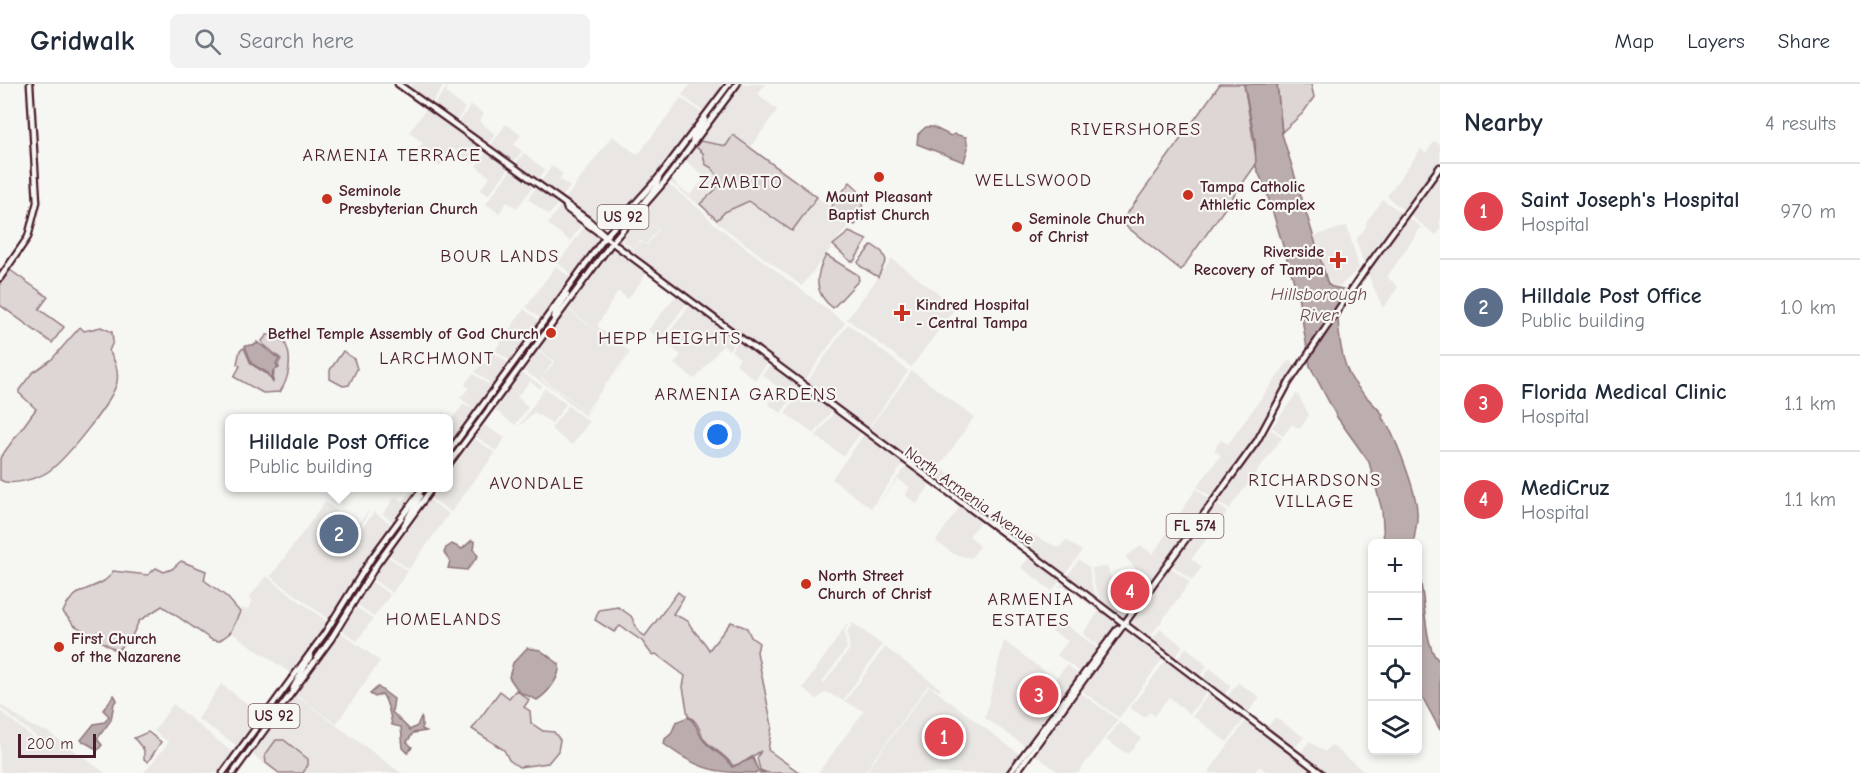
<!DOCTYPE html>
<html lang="en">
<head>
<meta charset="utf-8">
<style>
	body { margin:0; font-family:"Comic Neue",sans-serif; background:#f2f2f3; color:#1f2937 }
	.controls { position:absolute; right:18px; bottom:18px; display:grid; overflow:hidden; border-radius:9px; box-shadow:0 3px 9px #0003 }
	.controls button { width:54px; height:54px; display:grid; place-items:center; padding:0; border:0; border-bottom:2px solid #e0e1e3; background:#fff; color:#1f2937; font:30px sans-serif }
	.scale { position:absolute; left:18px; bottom:15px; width:78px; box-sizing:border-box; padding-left:6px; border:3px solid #4a1f2b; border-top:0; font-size:16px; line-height:21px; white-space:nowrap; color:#4a1f2b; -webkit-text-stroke:4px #f6f6f2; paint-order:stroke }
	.you { position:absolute; left:718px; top:351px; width:21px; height:21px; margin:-15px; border:4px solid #fff; border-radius:50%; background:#1a73e8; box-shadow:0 0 0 9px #1a73e833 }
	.badge { display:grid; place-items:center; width:39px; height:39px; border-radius:50%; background:#0f766e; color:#fff; font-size:20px; font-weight:700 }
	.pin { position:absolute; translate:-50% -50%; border:3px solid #fff; box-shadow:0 2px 6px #0006 }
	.popup { position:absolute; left:225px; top:330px; width:228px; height:78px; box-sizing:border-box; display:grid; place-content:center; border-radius:9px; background:#fff; filter:drop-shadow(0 2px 4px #0005); font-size:20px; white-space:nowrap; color:#747a83 }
	.popup b { font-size:22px; color:#1f2937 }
	.popup::after { content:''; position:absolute; left:50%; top:100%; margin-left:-12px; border:12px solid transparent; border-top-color:#fff }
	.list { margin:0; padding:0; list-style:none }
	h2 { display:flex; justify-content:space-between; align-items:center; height:78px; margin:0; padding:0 24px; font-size:26px }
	h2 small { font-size:20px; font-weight:400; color:#747a83 }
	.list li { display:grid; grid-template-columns:39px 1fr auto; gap:18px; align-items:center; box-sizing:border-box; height:96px; padding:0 24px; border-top:2px solid #e0e1e3 }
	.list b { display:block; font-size:22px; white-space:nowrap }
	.list p { margin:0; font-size:20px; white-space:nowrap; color:#747a83 }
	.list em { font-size:20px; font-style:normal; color:#747a83 }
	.icon { flex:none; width:33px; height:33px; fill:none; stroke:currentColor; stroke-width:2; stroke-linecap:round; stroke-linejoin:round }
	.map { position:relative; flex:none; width:1440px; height:689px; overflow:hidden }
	header { display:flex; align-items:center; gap:36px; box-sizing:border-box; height:84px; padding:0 30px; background:#fff; border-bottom:2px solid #e0e1e3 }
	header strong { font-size:28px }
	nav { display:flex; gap:33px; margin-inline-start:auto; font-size:21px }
	.search { width:420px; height:54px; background:#f2f2f3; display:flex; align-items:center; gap:15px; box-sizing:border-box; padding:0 21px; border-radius:9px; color:#747a83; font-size:22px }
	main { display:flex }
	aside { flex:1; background:#fff }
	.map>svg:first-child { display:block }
	.built { fill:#e9e6e3 }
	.green { fill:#ddd6d5; stroke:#947a80; stroke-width:1.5 }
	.water { fill:#bbadae; stroke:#8e747a; stroke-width:1.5 }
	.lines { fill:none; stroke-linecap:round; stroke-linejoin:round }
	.major-casing { stroke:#4a1f2b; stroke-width:9 }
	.major { stroke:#f6f6f2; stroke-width:4.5 }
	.poi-dot { fill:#c8321e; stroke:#f6f6f2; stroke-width:2 }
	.labels { text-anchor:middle; stroke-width:4.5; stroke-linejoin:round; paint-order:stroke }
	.shield { fill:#f6f6f2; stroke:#7e6067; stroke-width:1.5 }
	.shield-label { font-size:15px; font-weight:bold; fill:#4a1f2b }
	.poi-label { font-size:16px; font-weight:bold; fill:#4a1f2b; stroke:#f6f6f2; text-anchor:start }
	.street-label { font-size:16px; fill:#4a1f2b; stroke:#f6f6f2 }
	.neighbourhood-label { font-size:18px; letter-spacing:1.5px; fill:#4a1f2b; stroke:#f6f6f2 }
	.water-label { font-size:18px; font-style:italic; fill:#6c4a52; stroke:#f6f6f2 }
</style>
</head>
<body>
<header>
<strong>Gridwalk</strong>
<div class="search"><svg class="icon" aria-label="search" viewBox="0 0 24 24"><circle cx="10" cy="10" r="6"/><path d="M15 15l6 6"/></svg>Search here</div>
<nav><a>Map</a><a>Layers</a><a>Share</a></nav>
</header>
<main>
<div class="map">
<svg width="1440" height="689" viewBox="0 0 1440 689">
	<rect width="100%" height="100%" fill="#f6f6f2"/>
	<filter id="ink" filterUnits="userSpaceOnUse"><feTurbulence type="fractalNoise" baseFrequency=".0167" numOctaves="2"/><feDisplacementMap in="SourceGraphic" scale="12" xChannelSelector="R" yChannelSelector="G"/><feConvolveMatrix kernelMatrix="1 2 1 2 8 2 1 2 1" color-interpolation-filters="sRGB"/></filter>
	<g filter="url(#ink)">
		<g class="built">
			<path d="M413,0H445L430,21L409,6Z"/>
			<path d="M691,0H725L704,28L682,11Z"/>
			<path d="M742,0H765L758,10L777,26L750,64L733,52L726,62L700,57Z"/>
			<path d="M449,1L446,9L465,24L455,39L432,23Z"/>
			<path d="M681,14L703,30L660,89L606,149L563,118L612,52L638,71Z"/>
			<path d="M471,21L484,30L479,37L495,50L487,62L457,40Z"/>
			<path d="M428,23L485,64L473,80L452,64L440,82L417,66L423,59L409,48Z"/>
			<path d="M506,40L521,51L514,61L522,67L512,80L489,64Z"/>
			<path d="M1435,57L1440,61V80L1405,128L1387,112L1421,65L1426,69Z"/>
			<path d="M696,63L703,69L720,96L700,120L716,135L749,117L792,147L817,113L850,139L802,202L715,137L704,125L670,98L673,95L678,103L690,111L704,96L703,91L686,77Z"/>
			<path d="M488,66L510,83L488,111L480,106L490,93L476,82Z"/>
			<path d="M524,69L545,86L536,98L514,82Z"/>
			<path d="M552,82L563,90L559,95L570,103L560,116L539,100Z"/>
			<path d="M512,84L535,100L517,124L507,118L499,129L486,120Z"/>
			<path d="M1440,85V146L1436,151L1408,130Z"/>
			<path d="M668,100L702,127L713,139L845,239L803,299L618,159L623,151L622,158L633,166L640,158L647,161L659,145L639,132Z"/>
			<path d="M537,102L559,118L549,131L528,115Z"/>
			<path d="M1383,116L1404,130L1365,183L1356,156L1366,143V138Z"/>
			<path d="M561,120L583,139L570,157L548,140Z"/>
			<path d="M1406,132L1421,143L1387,193L1398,203L1383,224L1366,186Z"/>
			<path d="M641,133L658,145L646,160L640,156L634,165L623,157L625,150Z"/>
			<path d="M586,141L603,153L573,192L558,179Z"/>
			<path d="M1347,142L1359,184L1340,202L1332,203L1319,173L1314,152Z"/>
			<path d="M616,161L649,186L628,215L618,207L597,242L630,268L585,332L556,307L524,287L538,267L553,277L541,295L587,328L629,271L569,225Z"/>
			<path d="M892,175L956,223L911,283L847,235Z"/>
			<path d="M556,182L572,195L542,236L526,223Z"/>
			<path d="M679,208L689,216L660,255L648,246Z"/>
			<path d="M692,218L738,253L729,266L723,261L695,295L674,280L681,271L663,257Z"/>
			<path d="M524,225L541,238L512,278L495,266Z"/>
			<path d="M567,225L628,270L586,327L542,294L555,277L539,266Z"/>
			<path d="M848,240L908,287L869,343L864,345L805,301Z"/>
			<path d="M740,255L769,277L755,296L736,280L740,274L731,267Z"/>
			<path d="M493,268L510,280L449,366L448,334H439L443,329L452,335L464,320L470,324L471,322L460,314L469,304L465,300L473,290L488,300L489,298L475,288L482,279L487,281Z"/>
			<path d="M1290,275L1297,285L1277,315L1255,357L1213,414L1197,403L1221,371L1214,366L1221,356L1228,360Z"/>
			<path d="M772,278L801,301L781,329L768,320L779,304L763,291L757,298Z"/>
			<path d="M912,287L974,333L939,383L955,393L946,406L867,347Z"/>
			<path d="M522,289L542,302L540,305L530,297L517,313L528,323L515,341L495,326Z"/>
			<path d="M803,303L833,325L814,350L785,329Z"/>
			<path d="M545,304L566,320L552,339L534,328L518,344Z"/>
			<path d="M1297,309L1309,331L1300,345L1292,340L1283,352L1272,343Z"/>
			<path d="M568,322L589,338L572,361L551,345Z"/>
			<path d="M835,327L862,347L843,372L816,352Z"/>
			<path d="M484,341L505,354L496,367L476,352Z"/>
			<path d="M1271,345L1282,354L1229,425L1215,416Z"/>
			<path d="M865,349L904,379L871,424L832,395Z"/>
			<path d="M474,354L495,369L451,428L431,414L438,404H448L449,390Z"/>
			<path d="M907,381L931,399L917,420L905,411L910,403L898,395L875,424Z"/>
			<path d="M414,404L418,407L394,439L383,430L395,413L403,417Z"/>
			<path d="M1196,405L1211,416L1122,538L1104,524L1094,500L1092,484L1107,483L1114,502L1121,506L1137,486L1125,473L1141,462L1153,470Z"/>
			<path d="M429,416L449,430L409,485L389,471Z"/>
			<path d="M325,418L356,443L370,425L361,441L363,443L374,428L392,441L331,537L269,491H272Z"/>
			<path d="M1214,418L1227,428L1191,475L1202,483L1192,496L1169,479Z"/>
			<path d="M961,421L981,436L969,452L980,462L971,474L954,470L936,457Z"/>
			<path d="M1023,446L1059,464L1066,456L1082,467L1064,492L1013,455Z"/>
			<path d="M1031,472L1062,494L1052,507L1021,483Z"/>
			<path d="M388,473L408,487L392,509L373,495Z"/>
			<path d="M1079,476L1089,483L1091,500L1100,520L1066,494Z"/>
			<path d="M1167,481L1190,498L1147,557L1125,540Z"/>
			<path d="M266,492L329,539L292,590L231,548L240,528L243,524L247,526L253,517L249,514Z"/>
			<path d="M1065,496L1120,540L1101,563L1083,550L1099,527L1064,502L1058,504Z"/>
			<path d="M372,498L390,511L374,533L358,521Z"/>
			<path d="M356,523L373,535L357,557L342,546Z"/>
			<path d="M850,536L844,548L847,564L822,598L824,599L850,565L847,548L853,539L882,561L844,615L846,616L885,563L941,605L939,607L928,601L864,689H818L864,627L826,608L817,615L803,604Z"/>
			<path d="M1061,537L1100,566L1082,589L1057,571L1068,557L1052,547Z"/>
			<path d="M1123,542L1164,573L1119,634L1080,605Z"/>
			<path d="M1160,545L1183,562L1173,576L1150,559Z"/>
			<path d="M340,548L380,577L336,640L295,610L287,619Z"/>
			<path d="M1004,557L1055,595L1067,581L1081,592L1027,663L985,634Z"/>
			<path d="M1186,563L1207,582L1198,595L1175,578Z"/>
			<path d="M1167,575L1208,606L1190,630L1169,613L1154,632L1150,628L1144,633L1130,624Z"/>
			<path d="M1210,584L1231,602L1222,614L1200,597Z"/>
			<path d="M1238,599L1260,613L1246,631L1225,615Z"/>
			<path d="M221,600L262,631L239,663L198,635Z"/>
			<path d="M929,602L1018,669L1019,673L1005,689H865Z"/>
			<path d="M1078,607L1118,636L1078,689H1060L1033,669Z"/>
			<path d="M1210,608L1245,634L1227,658L1193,632Z"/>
			<path d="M295,611L401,689H277L253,671V668Z"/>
			<path d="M0,620L31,642L48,648L105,689H4L0,686V627L40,659L42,657L0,624Z"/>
			<path d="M173,620L234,670L220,689H144L169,658L154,647Z"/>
			<path d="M1275,633L1304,653L1293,666L1266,646Z"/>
			<path d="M1247,635L1319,689H1268L1259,682L1254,689H1208Z"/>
			<path d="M1120,638L1141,654L1128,670L1106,656Z"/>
			<path d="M1309,657L1325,668L1331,661L1366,689H1323L1299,671Z"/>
		</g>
		<g class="green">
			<path d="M1220,0H1244L1257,79L1181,186L1121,138Z"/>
			<path d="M1277,0H1311L1314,13L1303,29L1282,48Z"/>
			<path d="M733,51L817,113L792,147L749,117L725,128L717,136L700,120L715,106L720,96L712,84L705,80L703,69L696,63L700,57L726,62Z"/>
			<path d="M850,98C864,109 867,126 855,141L830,124Z"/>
			<path d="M849,148L867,156L854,177H850L833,161Z"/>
			<path d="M872,161L882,168L886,176L878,193L860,182L858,178Z"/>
			<path d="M826,171L858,191L859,196L833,224C813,209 815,191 826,171Z"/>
			<path d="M10,186L48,213L39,225L64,243L52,259L0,221V199Z"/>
			<path d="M80,243L84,247L101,243L112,248L113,258L109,267C115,277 119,286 117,298C113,317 66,375 49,387C40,394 17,400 5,398L0,396V374L36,325L19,309V306L32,289L52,275Z"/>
			<path d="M267,251H273L285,259C293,274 289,295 280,308L263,309L234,293L240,282L237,280L240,266L244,264L251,280L267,290L273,298L274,286L279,284L278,280L281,275L263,260L262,257Z"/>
			<path d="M343,267L354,275L357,285L349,301L343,302L330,295V286Z"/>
			<path d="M181,477L206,487L204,496L227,513L240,528L230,549L219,557L212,556L162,522L139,537L131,554L117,567L74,541L63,528C75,498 102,508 113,487L148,491L156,484L164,488L172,485Z"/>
			<path d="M678,508L684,513L673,530L688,537C692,548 703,554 709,566L731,538L747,544L751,553L759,559L757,568L772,642L768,666L800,689H768L760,686L757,674L761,667L744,678L733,682C725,669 711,665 704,655C699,646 699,638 688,632L683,603L685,592L656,570L652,571L642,557L620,542L614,548L595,536L599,526L618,523L631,532L639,548L645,552Z"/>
			<path d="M516,606L529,616L524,623L530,627L531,639L543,647L554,648L560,656L558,667L548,679L519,683L509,676L504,666L472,645L500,607L509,614Z"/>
			<path d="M148,648L161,658L148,678L144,675V666L134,654Z"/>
			<path d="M276,656H284L308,675V681L303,689H279L266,679L265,671Z"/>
		</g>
		<g class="water">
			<path d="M1244,0H1277L1282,50L1328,200L1332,203L1343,205C1333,224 1340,273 1350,292C1359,308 1373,318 1383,331L1382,334C1394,346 1417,410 1417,428C1418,439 1414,449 1414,459H1384L1382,426L1369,378L1337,333L1310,282L1298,211L1266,106L1256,83L1255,57Z"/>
			<path d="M926,43H933L951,52L954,50L966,53L968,64L964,78L917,60L918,50Z"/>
			<path d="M257,258L279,275L276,280L278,284L273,287L272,297L268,289L252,280L245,262L257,260Z"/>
			<path d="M472,456L475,458L474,466L478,472L467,486L448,484L450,477L444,469L446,464L452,460L462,465Z"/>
			<path d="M1418,489C1426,507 1423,568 1440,577V646L1418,605Z"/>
			<path d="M527,564L540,566L559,580C561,593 548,609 537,616L519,608L509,593L513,579Z"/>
			<path d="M378,603L394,615L392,628L410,646L417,642L421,633L422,635V645L426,647L413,649L407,658L412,663L408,669L403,664L401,643L392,641C391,633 387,616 382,610L375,613L370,610Z"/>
			<path d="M114,611L117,616L114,619L111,636L97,655L102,661L98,666L81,656L94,640L105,638L109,632L103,626Z"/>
			<path d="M688,633C697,638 697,648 704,657C712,667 723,669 732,683L753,674L758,686L766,689C719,689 702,689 664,660L665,655L671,650L676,638Z"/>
		</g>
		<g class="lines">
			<g class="major-casing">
				<g id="major">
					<path d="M398,0L588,136L605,151"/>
					<path d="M692,60L693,54L705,36"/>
					<path d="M566,122L567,125L1064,494L1321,689"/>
					<path d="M641,122L656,103L659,93"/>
					<path d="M0,194L28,153L37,118L30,0"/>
					<path d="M554,235L555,229L567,211"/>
					<path d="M448,369L606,152L659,93L729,0"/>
					<path d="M448,381L613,157L665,97L737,0"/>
					<path d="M404,441L420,412"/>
					<path d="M293,604L310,573"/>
					<path d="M223,689L325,549L371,475L423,404"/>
					<path d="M233,689L331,555L377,480L432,404"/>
					<path d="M1010,689L1118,544"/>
					<path d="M1016,689L1257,357L1288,300L1365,186L1440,83"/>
				</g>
			</g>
			<use href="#major" class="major"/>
		</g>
	</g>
	<g class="poi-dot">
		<circle cx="879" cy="93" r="6"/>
		<circle cx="1188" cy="111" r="6"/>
		<circle cx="327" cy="115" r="6"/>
		<circle cx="1017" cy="143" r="6"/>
		<path d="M1335 167h6v6h6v6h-6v6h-6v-6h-6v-6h6z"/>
		<path d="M899 220h6v6h6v6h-6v6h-6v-6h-6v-6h6z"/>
		<circle cx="551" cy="249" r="6"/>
		<circle cx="806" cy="500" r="6"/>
		<circle cx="59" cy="563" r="6"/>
	</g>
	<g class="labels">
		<g class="shield">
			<rect x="597.5" y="121" width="51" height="24" rx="4.5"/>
			<rect x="1166.5" y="430" width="57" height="24" rx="4.5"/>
			<rect x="248.5" y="620" width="51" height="24" rx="4.5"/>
		</g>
		<g class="shield-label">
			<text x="623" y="138">US 92</text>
			<text x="1195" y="447">FL 574</text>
			<text x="274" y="637">US 92</text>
		</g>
		<g class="poi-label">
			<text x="1200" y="108">Tampa Catholic<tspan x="1200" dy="18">Athletic Complex</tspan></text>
			<text x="339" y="112">Seminole<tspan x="339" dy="18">Presbyterian Church</tspan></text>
			<text x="879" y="118" text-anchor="middle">Mount Pleasant<tspan x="879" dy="18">Baptist Church</tspan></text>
			<text x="1029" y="140">Seminole Church<tspan x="1029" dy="18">of Christ</tspan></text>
			<text x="1324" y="173" text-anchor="end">Riverside<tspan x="1324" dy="18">Recovery of Tampa</tspan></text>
			<text x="916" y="226">Kindred Hospital<tspan x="916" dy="18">- Central Tampa</tspan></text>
			<text x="539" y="255" text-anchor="end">Bethel Temple Assembly of God Church</text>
			<text x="818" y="497">North Street<tspan x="818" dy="18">Church of Christ</tspan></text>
			<text x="71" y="560">First Church<tspan x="71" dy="18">of the Nazarene</tspan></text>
		</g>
		<g class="street-label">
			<text transform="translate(970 411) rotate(36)" y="6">North Armenia Avenue</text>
		</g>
		<g class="neighbourhood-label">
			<text x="1136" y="51">RIVERSHORES</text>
			<text x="392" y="77">ARMENIA TERRACE</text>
			<text x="1034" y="102">WELLSWOOD</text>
			<text x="741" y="104">ZAMBITO</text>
			<text x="500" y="178">BOUR LANDS</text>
			<text x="670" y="260">HEPP HEIGHTS</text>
			<text x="437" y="280">LARCHMONT</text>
			<text x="746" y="316">ARMENIA GARDENS</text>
			<text x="1315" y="402">RICHARDSONS<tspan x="1315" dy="21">VILLAGE</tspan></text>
			<text x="537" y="405">AVONDALE</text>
			<text x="1031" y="521">ARMENIA<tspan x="1031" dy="21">ESTATES</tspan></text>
			<text x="444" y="541">HOMELANDS</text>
		</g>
		<g class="water-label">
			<text x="1319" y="216">Hillsborough<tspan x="1319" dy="21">River</tspan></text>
		</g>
	</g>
</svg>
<div class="controls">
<button>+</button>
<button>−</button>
<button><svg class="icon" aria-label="locate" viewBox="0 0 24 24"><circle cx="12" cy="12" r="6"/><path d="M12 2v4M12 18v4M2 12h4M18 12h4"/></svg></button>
<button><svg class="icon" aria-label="layers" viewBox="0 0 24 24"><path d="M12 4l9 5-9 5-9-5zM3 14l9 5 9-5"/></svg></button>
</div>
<div class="scale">200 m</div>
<div class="you"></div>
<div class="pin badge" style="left:944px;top:653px;background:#e0444e">1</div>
<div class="pin badge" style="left:339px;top:450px;background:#5c6f8a">2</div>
<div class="popup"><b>Hilldale Post Office</b>Public building</div>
<div class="pin badge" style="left:1039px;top:611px;background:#e0444e">3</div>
<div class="pin badge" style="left:1130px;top:507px;background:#e0444e">4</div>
</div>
<aside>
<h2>Nearby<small>4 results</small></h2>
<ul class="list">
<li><span class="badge" style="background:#e0444e">1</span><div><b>Saint Joseph's Hospital</b><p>Hospital</p></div><em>970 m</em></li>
<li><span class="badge" style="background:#5c6f8a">2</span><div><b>Hilldale Post Office</b><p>Public building</p></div><em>1.0 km</em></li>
<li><span class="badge" style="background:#e0444e">3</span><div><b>Florida Medical Clinic</b><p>Hospital</p></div><em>1.1 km</em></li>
<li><span class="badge" style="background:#e0444e">4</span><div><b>MediCruz</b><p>Hospital</p></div><em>1.1 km</em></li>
</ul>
</aside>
</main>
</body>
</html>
